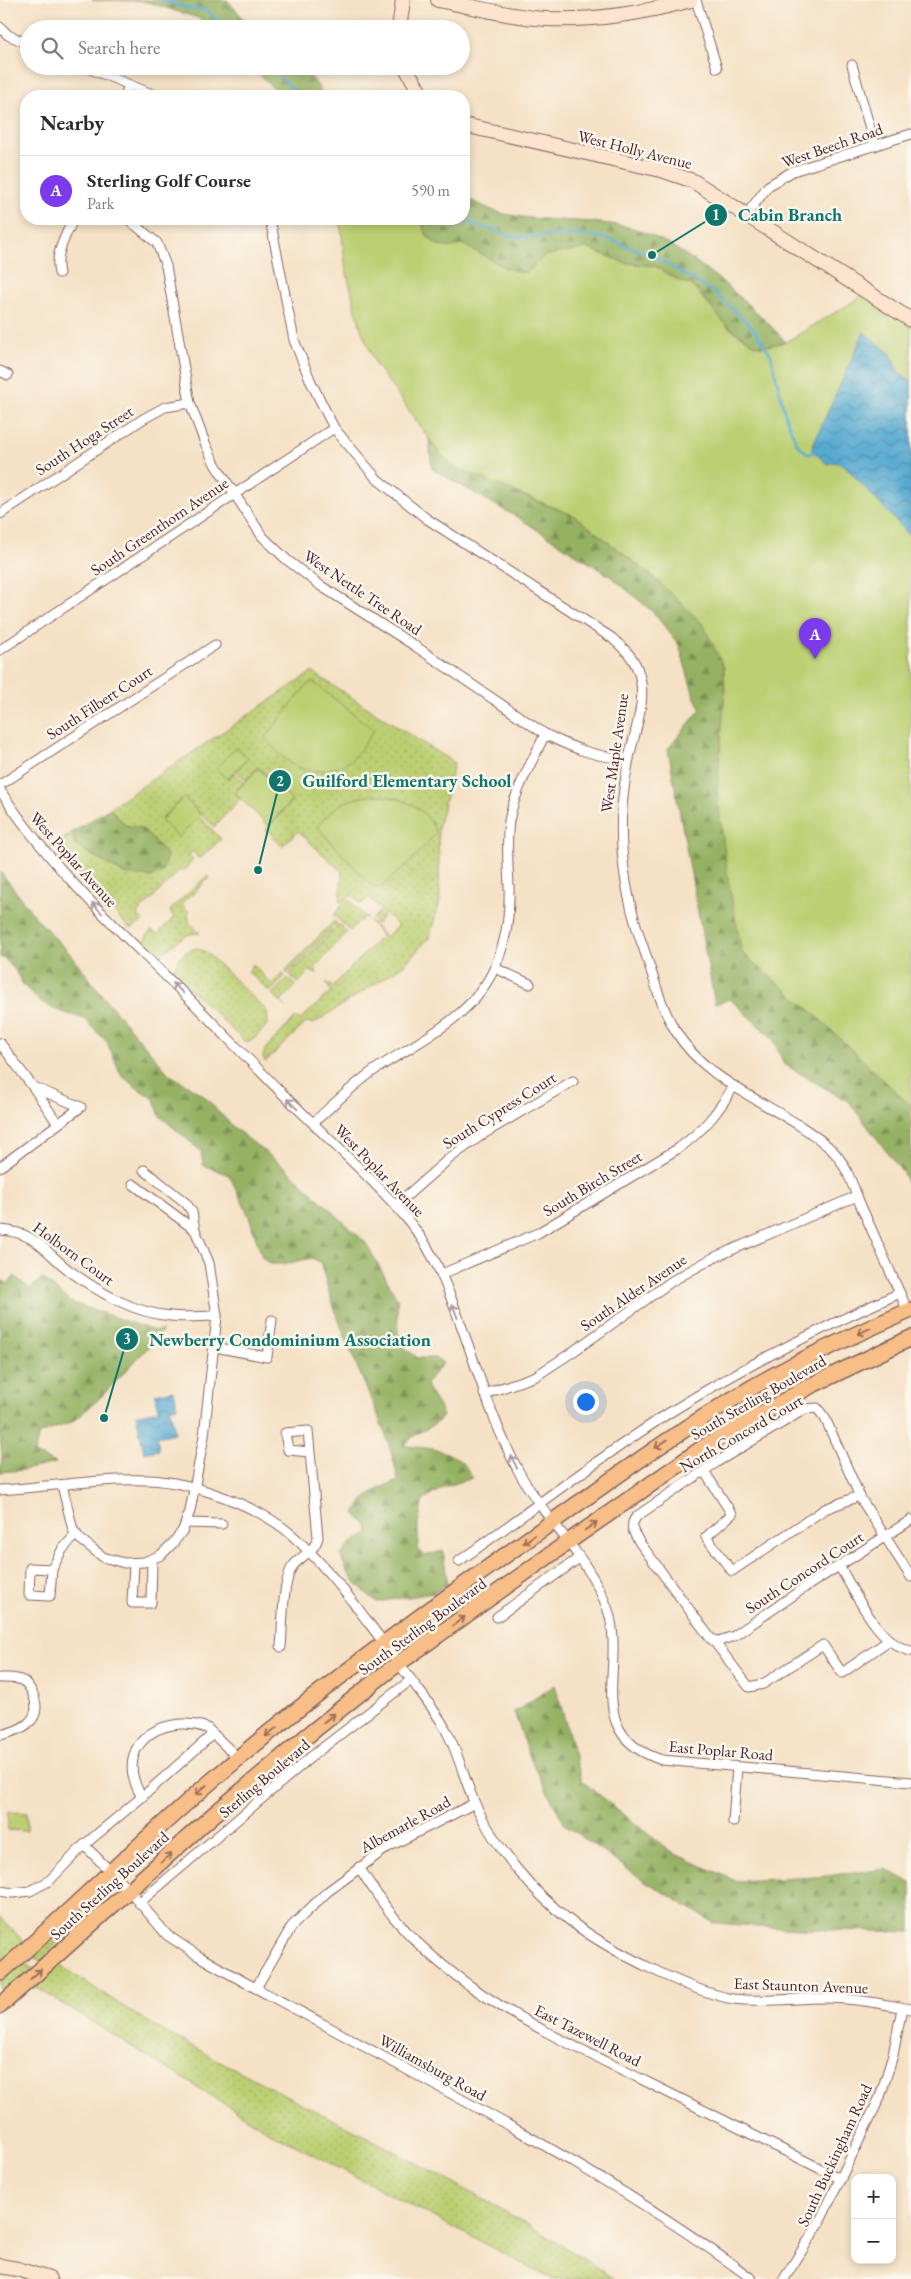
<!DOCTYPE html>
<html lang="en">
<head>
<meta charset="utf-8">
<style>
	body { margin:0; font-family:"EB Garamond",serif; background:#f2f2f3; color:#2b2b33 }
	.controls { position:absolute; right:15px; bottom:15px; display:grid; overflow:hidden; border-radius:10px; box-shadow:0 2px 8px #0003 }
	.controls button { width:45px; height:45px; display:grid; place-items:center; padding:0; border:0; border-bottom:1px solid #e1e1e2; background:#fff; color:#2b2b33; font:25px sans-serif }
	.you { position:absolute; left:585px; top:1401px; width:18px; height:18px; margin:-12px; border:4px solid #fff; border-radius:50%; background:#1a73e8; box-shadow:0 0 0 8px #1a73e833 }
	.badge { display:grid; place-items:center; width:32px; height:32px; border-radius:50%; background:#7c3aed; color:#fff; font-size:16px; font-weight:700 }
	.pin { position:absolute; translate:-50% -41px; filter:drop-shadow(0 1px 2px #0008) }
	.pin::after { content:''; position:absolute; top:26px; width:18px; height:15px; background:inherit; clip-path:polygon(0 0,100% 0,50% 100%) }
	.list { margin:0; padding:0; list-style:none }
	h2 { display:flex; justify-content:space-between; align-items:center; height:65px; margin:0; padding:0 20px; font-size:21px }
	h2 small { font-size:16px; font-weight:400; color:#7c7c81 }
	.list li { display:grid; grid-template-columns:32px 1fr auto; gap:15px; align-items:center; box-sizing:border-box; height:70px; padding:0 20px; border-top:1px solid #e1e1e2 }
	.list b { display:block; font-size:19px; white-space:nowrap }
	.list p { margin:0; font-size:16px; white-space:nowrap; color:#7c7c81 }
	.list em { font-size:16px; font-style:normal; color:#7c7c81 }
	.icon { flex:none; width:28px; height:28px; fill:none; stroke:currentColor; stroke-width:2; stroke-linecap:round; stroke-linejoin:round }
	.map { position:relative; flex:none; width:911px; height:2279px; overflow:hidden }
	.search { position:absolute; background:#fff; box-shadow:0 2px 8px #0003; left:20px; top:20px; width:450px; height:55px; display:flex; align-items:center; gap:12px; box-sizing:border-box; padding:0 18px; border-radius:28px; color:#7c7c81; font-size:19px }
	.panel { position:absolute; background:#fff; box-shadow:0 2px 8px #0003; left:20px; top:90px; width:450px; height:135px; border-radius:20px }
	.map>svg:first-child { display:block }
	.grass { fill:url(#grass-dots); stroke:#83774e }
	.forest { fill:url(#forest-firs); stroke:#706848 }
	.park { fill:#bccf72; stroke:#83774e }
	.water { fill:url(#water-waves); stroke:#50647e }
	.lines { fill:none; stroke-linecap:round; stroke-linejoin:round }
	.stream { stroke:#57aad2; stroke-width:2.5 }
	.street-casing { stroke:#866361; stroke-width:11 }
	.secondary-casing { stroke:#866361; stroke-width:16 }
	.primary-casing { stroke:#866361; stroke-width:18 }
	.street { stroke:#fff; stroke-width:9 }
	.secondary { stroke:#fce5cf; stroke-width:14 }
	.primary { stroke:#f7be87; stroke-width:15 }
	.oneway { stroke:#ae9aa0 }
	.oneway2 { stroke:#a06e59 }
	.labels { text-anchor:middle; stroke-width:5; stroke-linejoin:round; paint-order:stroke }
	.street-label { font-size:16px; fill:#4a1f2b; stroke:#fbf7ec }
	.leader { fill:none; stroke:#0f766e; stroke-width:2 }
	.callout-dot { fill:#0f766e; stroke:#fbf7ec; stroke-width:2 }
	.mark-label { font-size:15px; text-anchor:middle; font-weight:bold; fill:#fff }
	.callout-label { font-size:18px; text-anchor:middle; font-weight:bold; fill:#0f766e; stroke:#fbf7ec; stroke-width:5; stroke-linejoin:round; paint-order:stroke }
</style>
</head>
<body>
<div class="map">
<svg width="911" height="2279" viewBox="0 0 911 2279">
	<defs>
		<pattern id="grass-dots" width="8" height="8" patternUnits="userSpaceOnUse" patternTransform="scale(1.25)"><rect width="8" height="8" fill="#bccf72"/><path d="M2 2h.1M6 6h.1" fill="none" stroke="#a3b163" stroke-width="1.8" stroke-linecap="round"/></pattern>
		<pattern id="forest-firs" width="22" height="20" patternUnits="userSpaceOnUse" patternTransform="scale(1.25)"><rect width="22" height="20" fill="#95b264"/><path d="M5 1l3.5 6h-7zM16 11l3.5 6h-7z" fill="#7c9053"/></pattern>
		<pattern id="water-waves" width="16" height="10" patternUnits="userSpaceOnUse" patternTransform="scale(1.25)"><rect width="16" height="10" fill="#57aad2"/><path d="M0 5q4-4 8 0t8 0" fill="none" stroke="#4a8aab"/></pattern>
	</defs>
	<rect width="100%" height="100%" fill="#fbf7ec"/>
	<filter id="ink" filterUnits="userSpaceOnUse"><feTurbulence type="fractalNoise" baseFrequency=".02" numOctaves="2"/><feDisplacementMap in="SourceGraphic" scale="10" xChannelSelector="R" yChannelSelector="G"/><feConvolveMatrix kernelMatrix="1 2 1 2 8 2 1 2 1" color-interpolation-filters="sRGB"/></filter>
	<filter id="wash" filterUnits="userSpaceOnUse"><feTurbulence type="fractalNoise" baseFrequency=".0096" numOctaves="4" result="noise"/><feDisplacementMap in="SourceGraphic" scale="20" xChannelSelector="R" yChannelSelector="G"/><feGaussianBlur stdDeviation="1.12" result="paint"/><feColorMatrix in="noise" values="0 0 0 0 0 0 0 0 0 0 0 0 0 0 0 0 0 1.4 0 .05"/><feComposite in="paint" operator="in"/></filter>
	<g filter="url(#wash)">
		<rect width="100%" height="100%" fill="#f5e1c5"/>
		<g class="grass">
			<path d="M312,672L454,763L438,829L440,901L429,938L404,965L313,1024L307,1022L265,1062L263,1057L265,1049L296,1017L300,1020L331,991L326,983L333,986L382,936L370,921L385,937L398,926L385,913L377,924L372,919L381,910L369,897L361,904L352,895L340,903L342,872L298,831L282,846L266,830L292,800L258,767L246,780L236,771L248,758L236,747L228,779L234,773L244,782L234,793L240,799L214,827L184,797L161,819L178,837L199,816L221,839L202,857L198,858L193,851L189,855L193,860L183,871L181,869L137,914L143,921L132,928H129L53,846L73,832L75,845L143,829L125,825L110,808Z"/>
			<path d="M207,876L209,878L182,905L188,911L189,922L200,933C181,932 176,946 161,954L151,953L145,943L146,937L151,931L158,934L174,917L170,912L171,909Z"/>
			<path d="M350,901L368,919L364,917L350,931L334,915L345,902Z"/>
			<path d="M334,921L337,923L288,974L285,971Z"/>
			<path d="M339,924L347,932L315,967L317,974L310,971L298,983L290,975Z"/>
			<path d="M197,948L206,952L267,1011L268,1024L254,1039L246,1042L243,1040L173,972C174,961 186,949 197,948Z"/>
			<path d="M253,964L271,984L283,974L285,976L270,992L248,972Z"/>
			<path d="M288,978L296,986L281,1001L285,1007L272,994Z"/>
			<path d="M99,1892L104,1895L101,1903L49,1950L42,1962L29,1954Z"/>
			<path d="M0,1917L29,1947L0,1966Z"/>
			<path d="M19,1961L34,1969L0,2000V1980Z"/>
			<path d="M57,1964C99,1990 141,2020 186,2043C329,2120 479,2188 614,2279H552L270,2132L32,1985Z"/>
		</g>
		<g class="forest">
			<path d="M92,0H227L248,24L255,29H210L198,18L144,1Z"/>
			<path d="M251,66H301L313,79L324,96H281Z"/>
			<path d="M464,197C478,203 494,213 510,215C547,222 586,219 624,226C676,236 750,303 786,342L762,347L755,345L721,321L700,293L691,285L679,281L655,266L625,263L587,248L535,264L529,271C509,275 489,258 470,253C462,251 446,249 440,246C425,238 427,230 419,219H464Z"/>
			<path d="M429,439L441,455L521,495L575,516L651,575L703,624L724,668L742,953L810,1010L911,1106V1192L903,1173L849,1102L784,1064L773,1039L730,999L715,1004L668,749L701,709L694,696L679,645L654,613L613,578L522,520L432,469Z"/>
			<path d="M110,808L125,825L143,829L167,855L162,872L151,877L124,874L75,845L73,832Z"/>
			<path d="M0,871L36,918L72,956L105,999L169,1074L203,1095L233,1127L288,1170L366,1243L397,1298L398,1332L405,1348L418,1358H435L443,1363L426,1384C430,1396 439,1403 443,1416C431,1432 417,1428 404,1446C431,1448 460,1449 472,1478L444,1487L423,1500L418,1525V1549L424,1556L443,1551L448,1585L433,1593L377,1602C361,1589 345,1575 341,1555L349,1545L369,1532L366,1525L355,1513C365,1494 380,1487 398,1481C391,1438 370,1399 354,1359C341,1328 329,1294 320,1262L312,1258L284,1264H271L262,1257L248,1214L229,1175L203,1165L201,1151L160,1116L154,1099L137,1088L121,1075L107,1042L84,1019L53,1009L39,1000L24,986L15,970L4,958H0Z"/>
			<path d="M15,1276L30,1289L42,1278L70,1302L155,1331L163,1330L156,1339L99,1399L72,1422L39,1434L34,1454L56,1463L23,1470L0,1472L2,1457L0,1435V1279L8,1284Z"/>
			<path d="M555,1685L582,1781L671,1852L736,1881L816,1877L886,1869L911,1883V1932L798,1929L714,1923L642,1879L565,1825L531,1760L514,1712Z"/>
		</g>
		<g class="park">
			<path d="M340,219H419C423,223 423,229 426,234C435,248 448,250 462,244L506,268L521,273L529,271L544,256L587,248L625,263L655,266L679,281L691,285L729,328L755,345L762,347L786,342L869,292L911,320V1106L810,1010L742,953L728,879L717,791L725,691L724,668L703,624L651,575L575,516L459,469L441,455L376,365L361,329L346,270Z"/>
			<path d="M313,682L374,730C368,739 362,748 355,756C342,770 315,775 297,767C284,761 274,749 265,738L307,685Z"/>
			<path d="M236,747L248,758L227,779L216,769Z"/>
			<path d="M258,768L292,800L268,826L235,793Z"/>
			<path d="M376,795C403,797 426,806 436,833L410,862L381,887L373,886L368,882L317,827C335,804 347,798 376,795Z"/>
			<path d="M184,797L201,815L178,837L161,820Z"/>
			<path d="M8,1812L27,1813V1831L8,1830Z"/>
		</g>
		<g class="water">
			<path d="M864,332L891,354L898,373L911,380V537L844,465L834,462L827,464L811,449Z"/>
			<path d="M174,1390L177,1407L170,1409L175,1433L157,1437L159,1450L144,1453L136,1415L158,1410L155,1394Z"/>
		</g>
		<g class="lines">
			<g class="stream">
				<path d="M161,0L190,9H204L228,29"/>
				<path d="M271,66L298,96"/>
				<path d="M459,219L514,237L579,235L605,238L652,255L715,293L753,328L771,355L786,418L797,444L808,454L815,452"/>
			</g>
		</g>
	</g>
	<g filter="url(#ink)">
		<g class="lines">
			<g class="street-casing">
				<g id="street">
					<path d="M696,0L717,68"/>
					<path d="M0,27L8,35L29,44"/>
					<path d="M852,65L875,146"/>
					<path d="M83,66L157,96"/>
					<path d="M125,96L129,85"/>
					<path d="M747,214L768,186L793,171L911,134"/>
					<path d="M128,219L157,243L166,266L190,403L205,443L215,464L262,536L287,560L321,586L412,644L545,734C572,748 598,758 629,759"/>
					<path d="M270,219L294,340L311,382L334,428L355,453L377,479L427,519L612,638C622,647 632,655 637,668C649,696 635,730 629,758C626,774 623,792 622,809C619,855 626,897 641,941C652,970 659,1004 675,1030C709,1088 784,1106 832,1150C847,1165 853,1187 861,1206C877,1241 892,1277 908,1311"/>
					<path d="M59,273C54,254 66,236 73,219"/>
					<path d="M0,371L8,375"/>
					<path d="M0,514L143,419L165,407L190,403"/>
					<path d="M0,650L334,428"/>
					<path d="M0,785L215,645"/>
					<path d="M0,790C49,866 115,926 179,989C218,1027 255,1067 294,1105C316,1126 338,1148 360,1169C392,1201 423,1231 441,1274C470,1339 485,1409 519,1472C544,1519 590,1558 608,1610C627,1667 581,1734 662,1760L911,1782"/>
					<path d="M495,968L530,984"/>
					<path d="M0,1043L33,1087L58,1124"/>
					<path d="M313,1123C333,1105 354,1084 376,1069C420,1040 472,1018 495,967C506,942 510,913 509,886C508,864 506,843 509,821C515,789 532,763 545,734"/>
					<path d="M0,1167L81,1107L33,1087"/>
					<path d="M133,1184L195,1230"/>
					<path d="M396,1205L451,1157L483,1134L573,1081"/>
					<path d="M0,1230C36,1232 44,1251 70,1271C100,1293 134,1313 171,1316C186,1318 202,1316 217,1316"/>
					<path d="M442,1274L538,1233L679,1148C705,1129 717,1113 734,1086"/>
					<path d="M215,1347L267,1357L272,1320"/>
					<path d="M484,1394L536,1376L571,1353L672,1281L713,1258L857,1196"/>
					<path d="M704,1471L732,1514L706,1537L732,1571L825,1509L859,1496"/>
					<path d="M62,1485L73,1530L80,1539L103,1557L124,1563L144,1562L161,1555L174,1542L183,1530L190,1511L204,1436L217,1316L209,1263L195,1230L192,1212L186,1203L144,1170"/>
					<path d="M0,1490C49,1487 100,1478 149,1480C193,1482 259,1506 292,1535C321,1561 345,1591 368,1622C382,1640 395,1659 409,1677C423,1696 438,1713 448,1734C459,1756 465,1781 475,1804C497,1850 532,1892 573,1923C609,1950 689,1991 733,1999C764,2003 795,1998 825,1998C854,1998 882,2004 911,2009"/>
					<path d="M911,1520L804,1588L734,1636L719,1641L711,1639L640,1543C634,1533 628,1526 637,1516L717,1462L805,1409L817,1408L825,1418L861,1499L911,1577"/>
					<path d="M186,1523L222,1524"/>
					<path d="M459,1561C529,1512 597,1459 669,1413C744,1366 818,1329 900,1293"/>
					<path d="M134,1564L132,1603H151L152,1560"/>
					<path d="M839,1566C856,1593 878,1645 911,1651"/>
					<path d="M30,1568L52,1569L50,1596L29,1595Z"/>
					<path d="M52,1569L62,1550L76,1534"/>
					<path d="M497,1617L579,1558"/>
					<path d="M713,1640L749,1687L763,1684L823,1645L842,1673L888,1641"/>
					<path d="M281,1647C283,1625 282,1588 291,1569C298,1556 315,1553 318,1537L308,1431L285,1433L288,1450L310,1452"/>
					<path d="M0,1678C7,1678 17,1677 23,1681C29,1684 32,1692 34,1697C43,1722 19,1731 0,1735"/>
					<path d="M142,1797C111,1748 159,1712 207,1728L238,1758"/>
					<path d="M733,1822L737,1767"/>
					<path d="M84,1845L129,1890L167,1935L197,1955C238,1980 281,2001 323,2024C469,2104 618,2179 752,2279"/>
					<path d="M359,1867C371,1886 383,1905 398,1922C463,1997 558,2038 645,2081C710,2114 776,2146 841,2179"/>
					<path d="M0,1891L13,1893L30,1891L49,1881L84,1845L142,1797L213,1734"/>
					<path d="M139,1903L312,1756L411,1680"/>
					<path d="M256,1988L292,1926L327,1892L388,1847L475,1803"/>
					<path d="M784,2279L818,2225L880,2097L893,2055L902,2008"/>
				</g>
			</g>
			<g class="secondary-casing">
				<g id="secondary">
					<path d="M438,0C474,7 511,17 547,19C596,21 644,13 691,0"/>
					<path d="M399,29L403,0"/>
					<path d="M405,66L422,96"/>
					<path d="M464,125L661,170L693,181L911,320"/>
					<path d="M0,2266L17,2269L49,2279"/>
				</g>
			</g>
			<g class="primary-casing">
				<g id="primary">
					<path d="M0,1973C73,1909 141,1841 215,1778C311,1695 414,1620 517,1547C595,1492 670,1435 753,1387C803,1358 857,1333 911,1310"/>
					<path d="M0,2006L212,1816L307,1736L388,1671L568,1542L707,1445L812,1385L911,1338"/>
				</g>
			</g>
			<use href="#street" class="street"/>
			<use href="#secondary" class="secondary"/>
			<use href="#primary" class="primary"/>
		</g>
		<defs><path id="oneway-shaft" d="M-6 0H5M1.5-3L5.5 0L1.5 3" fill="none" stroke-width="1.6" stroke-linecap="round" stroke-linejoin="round" transform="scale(1.25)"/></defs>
		<g class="oneway">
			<use href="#oneway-shaft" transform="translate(97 908) rotate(-134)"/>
			<use href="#oneway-shaft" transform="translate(178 988) rotate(-136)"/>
			<use href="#oneway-shaft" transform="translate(292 1104) rotate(-136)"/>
			<use href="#oneway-shaft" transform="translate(455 1311) rotate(-110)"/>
			<use href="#oneway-shaft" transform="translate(514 1462) rotate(-115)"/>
		</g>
		<g class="oneway2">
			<use href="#oneway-shaft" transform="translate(864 1331) rotate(155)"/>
			<use href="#oneway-shaft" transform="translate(661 1444) rotate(146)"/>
			<use href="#oneway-shaft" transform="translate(591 1526) rotate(-35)"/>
			<use href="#oneway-shaft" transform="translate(529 1539) rotate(145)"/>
			<use href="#oneway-shaft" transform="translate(459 1621) rotate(-36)"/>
			<use href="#oneway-shaft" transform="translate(329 1718) rotate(-38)"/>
			<use href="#oneway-shaft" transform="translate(271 1732) rotate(141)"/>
			<use href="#oneway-shaft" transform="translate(201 1790) rotate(139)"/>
			<use href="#oneway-shaft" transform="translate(166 1858) rotate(-41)"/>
			<use href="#oneway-shaft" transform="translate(36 1974) rotate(-42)"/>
		</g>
	</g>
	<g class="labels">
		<g class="street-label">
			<text transform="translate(832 145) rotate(-19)" y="6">West Beech Road</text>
			<text transform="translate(635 149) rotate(14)" y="6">West Holly Avenue</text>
			<text transform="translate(84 440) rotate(-33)" y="6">South Hoga Street</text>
			<text transform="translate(159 526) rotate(-34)" y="6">South Greenthorn Avenue</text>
			<text transform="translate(363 592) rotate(34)" y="6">West Nettle Tree Road</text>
			<text transform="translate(99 702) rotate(-33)" y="6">South Filbert Court</text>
			<text transform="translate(614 753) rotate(-82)" y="6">West Maple Avenue</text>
			<text transform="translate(74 859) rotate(48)" y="6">West Poplar Avenue</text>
			<text transform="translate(499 1110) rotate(-32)" y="6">South Cypress Court</text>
			<text transform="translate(380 1170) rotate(46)" y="6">West Poplar Avenue</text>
			<text transform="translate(592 1183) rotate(-31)" y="6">South Birch Street</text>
			<text transform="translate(74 1253) rotate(36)" y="6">Holborn Court</text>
			<text transform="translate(633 1292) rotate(-34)" y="6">South Alder Avenue</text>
			<text transform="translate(758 1397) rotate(-30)" y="6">South Sterling Boulevard</text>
			<text transform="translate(741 1433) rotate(-30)" y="6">North Concord Court</text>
			<text transform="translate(804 1572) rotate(-33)" y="6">South Concord Court</text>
			<text transform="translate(422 1626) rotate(-36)" y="6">South Sterling Boulevard</text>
			<text transform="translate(721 1750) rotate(5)" y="6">East Poplar Road</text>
			<text transform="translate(264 1778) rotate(-40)" y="6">Sterling Boulevard</text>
			<text transform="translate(405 1824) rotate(-29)" y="6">Albemarle Road</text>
			<text transform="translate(109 1885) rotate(-42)" y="6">South Sterling Boulevard</text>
			<text transform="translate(801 1985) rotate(2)" y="6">East Staunton Avenue</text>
			<text transform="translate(588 2035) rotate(27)" y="6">East Tazewell Road</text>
			<text transform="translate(433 2067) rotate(29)" y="6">Williamsburg Road</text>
			<text transform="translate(834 2155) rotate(-65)" y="6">South Buckingham Road</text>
		</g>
	</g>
	<path class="leader" d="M652 255L716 215M258 870L280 781M104 1418L127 1339"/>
	<g class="callout-dot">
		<circle cx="652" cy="255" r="5"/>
		<circle cx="258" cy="870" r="5"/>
		<circle cx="104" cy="1418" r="5"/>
		<circle cx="716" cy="215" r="12"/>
		<circle cx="280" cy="781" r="12"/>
		<circle cx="127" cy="1339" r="12"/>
	</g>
	<g class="mark-label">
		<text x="716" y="220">1</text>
		<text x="280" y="786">2</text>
		<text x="127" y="1344">3</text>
	</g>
	<g class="callout-label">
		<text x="790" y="221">Cabin Branch</text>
		<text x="407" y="787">Guilford Elementary School</text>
		<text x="290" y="1346">Newberry Condominium Association</text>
	</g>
</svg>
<div class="controls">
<button>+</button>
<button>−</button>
</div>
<div class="you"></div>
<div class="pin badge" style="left:815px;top:659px">A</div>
<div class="search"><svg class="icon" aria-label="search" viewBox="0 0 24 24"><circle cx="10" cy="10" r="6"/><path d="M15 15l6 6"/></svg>Search here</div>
<section class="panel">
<h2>Nearby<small></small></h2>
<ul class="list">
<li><span class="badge">A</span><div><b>Sterling Golf Course</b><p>Park</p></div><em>590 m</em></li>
</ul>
</section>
</div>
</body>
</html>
